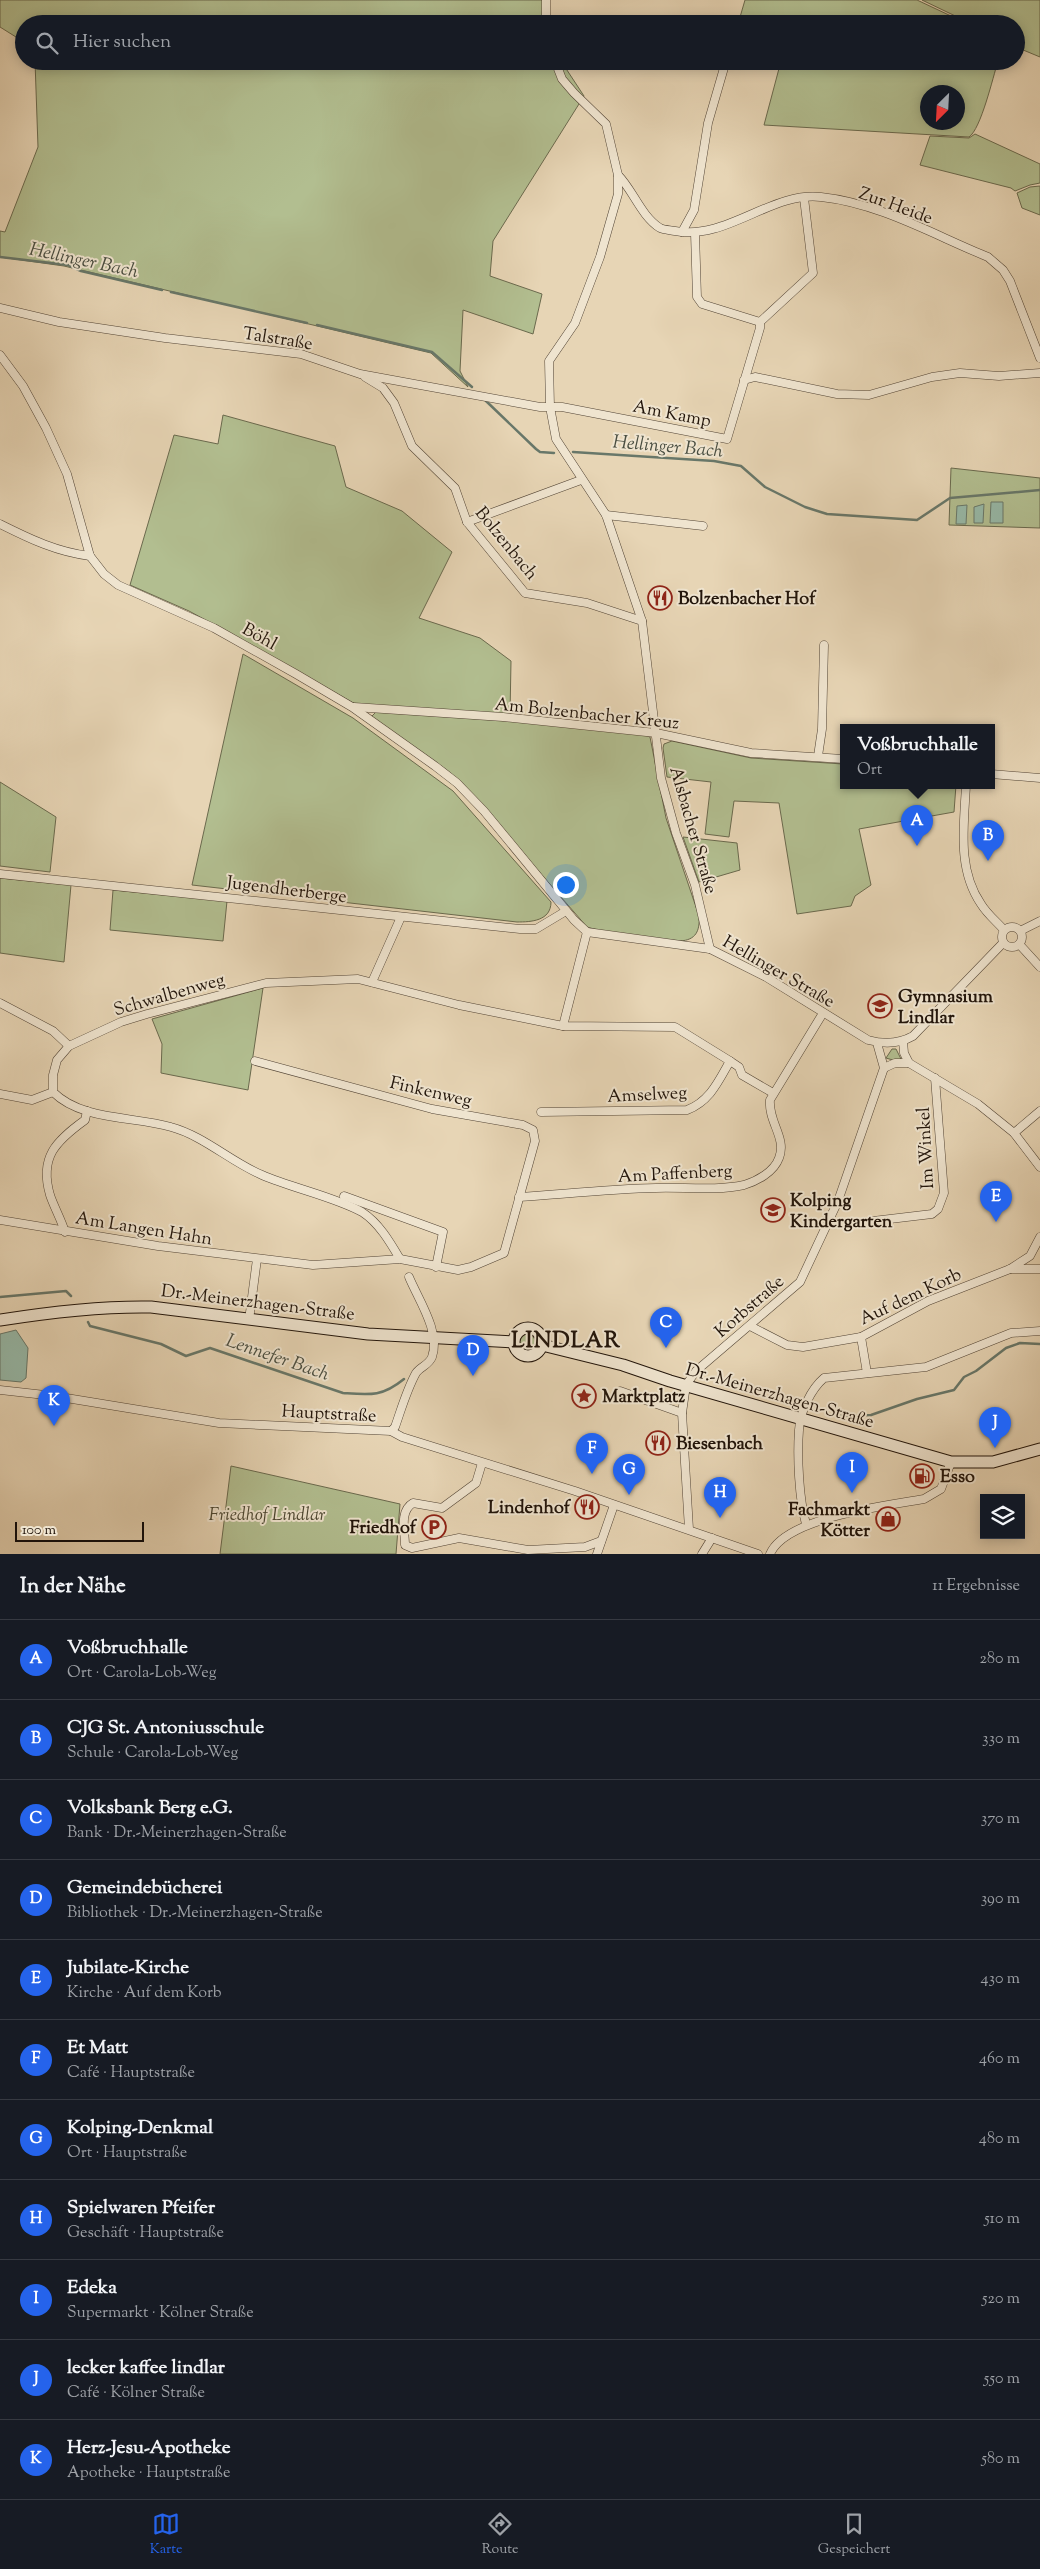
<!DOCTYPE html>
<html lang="de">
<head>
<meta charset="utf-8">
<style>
	body { margin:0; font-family:"Sorts Mill Goudy",serif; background:#242831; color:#f1f3f6 }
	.controls { position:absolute; right:15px; bottom:15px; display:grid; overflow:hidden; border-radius:0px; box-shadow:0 2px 12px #0003 }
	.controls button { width:45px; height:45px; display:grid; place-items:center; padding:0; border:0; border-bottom:1px solid #363941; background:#171b24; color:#f1f3f6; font:25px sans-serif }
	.compass { position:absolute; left:920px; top:85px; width:45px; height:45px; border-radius:50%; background:#171b24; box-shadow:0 2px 12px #0003; rotate:204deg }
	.scale { position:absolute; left:15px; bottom:12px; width:129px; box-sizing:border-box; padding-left:5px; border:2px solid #21140a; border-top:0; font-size:14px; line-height:18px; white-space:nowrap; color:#21140a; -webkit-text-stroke:4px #efe4cf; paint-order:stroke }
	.you { position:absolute; left:565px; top:884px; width:18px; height:18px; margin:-12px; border:4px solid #fff; border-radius:50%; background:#1a73e8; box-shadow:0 0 0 8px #1a73e833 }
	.badge { display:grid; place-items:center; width:32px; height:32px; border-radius:50%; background:#2563eb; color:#fff; font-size:16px; font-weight:700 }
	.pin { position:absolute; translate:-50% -41px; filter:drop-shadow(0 1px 2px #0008) }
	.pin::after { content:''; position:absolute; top:26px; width:18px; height:15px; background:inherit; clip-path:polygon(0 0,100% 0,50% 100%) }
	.popup { position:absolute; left:840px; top:724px; width:155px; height:65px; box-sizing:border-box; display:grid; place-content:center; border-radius:0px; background:#171b24; filter:drop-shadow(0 1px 4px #0005); font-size:16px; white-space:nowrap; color:#9ea1a6 }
	.popup b { font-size:19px; color:#f1f3f6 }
	.popup::after { content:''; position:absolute; left:50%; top:100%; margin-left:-10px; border:10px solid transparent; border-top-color:#171b24 }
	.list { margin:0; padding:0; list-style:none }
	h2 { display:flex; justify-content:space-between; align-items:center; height:65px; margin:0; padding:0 20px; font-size:21px }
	h2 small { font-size:16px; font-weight:400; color:#9ea1a6 }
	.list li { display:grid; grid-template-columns:32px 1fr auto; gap:15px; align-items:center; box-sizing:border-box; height:80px; padding:0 20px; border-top:1px solid #363941 }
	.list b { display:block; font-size:19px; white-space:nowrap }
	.list p { margin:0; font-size:16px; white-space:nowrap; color:#9ea1a6 }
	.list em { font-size:16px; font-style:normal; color:#9ea1a6 }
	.icon { flex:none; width:28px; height:28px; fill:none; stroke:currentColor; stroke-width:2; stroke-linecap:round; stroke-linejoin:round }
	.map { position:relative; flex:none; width:1040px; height:1554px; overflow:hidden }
	.search { position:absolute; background:#171b24; box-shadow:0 2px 12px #0003; left:15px; right:15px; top:15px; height:55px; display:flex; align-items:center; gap:12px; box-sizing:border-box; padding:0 18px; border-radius:28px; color:#9ea1a6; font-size:19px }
	.sheet { height:945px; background:#171b24 }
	nav { display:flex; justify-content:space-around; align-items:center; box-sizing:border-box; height:70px; border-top:1px solid #363941; background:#171b24; font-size:14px; color:#9ea1a6 }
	nav a { display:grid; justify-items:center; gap:2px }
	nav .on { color:#2563eb }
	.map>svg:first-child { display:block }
	.green { fill:#b2be90; stroke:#6a694d; fill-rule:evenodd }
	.water { fill:#97b9a8; stroke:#687769 }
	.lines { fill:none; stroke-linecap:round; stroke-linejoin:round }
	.stream { stroke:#687769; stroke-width:2.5 }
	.street-casing { stroke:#524435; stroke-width:9 }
	.secondary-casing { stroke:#21140a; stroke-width:13 }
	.street { stroke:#efe4cf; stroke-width:8 }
	.secondary { stroke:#efe4cf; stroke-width:11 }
	.labels { text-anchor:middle; stroke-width:4; stroke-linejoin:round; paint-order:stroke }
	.street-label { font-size:18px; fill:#21140a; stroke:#efe4cf }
	.poi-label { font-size:18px; font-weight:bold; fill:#21140a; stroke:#efe4cf; text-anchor:start }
	.park-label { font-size:18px; font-style:italic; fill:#4c4732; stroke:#efe4cf }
	.water-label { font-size:19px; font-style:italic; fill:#4a4e41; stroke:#efe4cf }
	.district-label { font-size:22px; font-weight:bold; letter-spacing:1px; fill:#21140a; stroke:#efe4cf }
</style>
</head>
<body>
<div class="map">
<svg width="1040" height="1554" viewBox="0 0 1040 1554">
	<rect width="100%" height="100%" fill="#e7d5b5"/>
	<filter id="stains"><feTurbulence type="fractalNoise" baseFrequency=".004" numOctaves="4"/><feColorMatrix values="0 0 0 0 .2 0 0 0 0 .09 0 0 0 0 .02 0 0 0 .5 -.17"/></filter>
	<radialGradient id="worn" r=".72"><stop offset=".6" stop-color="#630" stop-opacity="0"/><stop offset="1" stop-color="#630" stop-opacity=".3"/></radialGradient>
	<g class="green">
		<path d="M0,0H544L545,24H24V42L0,27Z"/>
		<path d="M745,0H917L968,24H738Z"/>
		<path d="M922,0H1040V57L1016,47V24H972Z"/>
		<path d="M35,61H561L584,96L493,241L490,276L542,294L533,334L463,310L460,371L468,387L431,353L64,266L0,257V231L5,232L38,147Z"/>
		<path d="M781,61H998C993,77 981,129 969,137L764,125ZM928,92H958V122H928Z"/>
		<path d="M975,134L1040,164V183L1030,185L1015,191L1011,188L920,165L930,136L969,138Z"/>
		<path d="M1040,186V215L1022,208L1017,193L1030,187Z"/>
		<path d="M223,415L335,446L346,487L402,511L452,552L419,618L480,638L511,661L510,715L355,704L239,638L189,611L130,585L174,435L218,444Z"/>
		<path d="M951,468L1040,478V528L949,525Z"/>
		<path d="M243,654L353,718L453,791L551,902C551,921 531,922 517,922L192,885Z"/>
		<path d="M376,712L567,725L645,735L650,737L666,818L699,916C700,931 696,940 680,941L612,934L587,927L463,784L447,770L371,717Z"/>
		<path d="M672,741L751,758L843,764V785H956L954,812L859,829L871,885L855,896L851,906L797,914L779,803L734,801L729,837L705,834L711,782L667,777L663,748L664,744Z"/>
		<path d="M0,782L56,817L50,872L0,866Z"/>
		<path d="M683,837L737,843L740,870L699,882Z"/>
		<path d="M0,878L71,885L64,962L0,953Z"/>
		<path d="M113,890L227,901L223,941L110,930Z"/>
		<path d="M263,988L248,1090L161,1073L162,1044L152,1019Z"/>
		<path d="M892,1049H896L901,1059L896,1061L886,1058Z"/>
		<circle cx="527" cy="1342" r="8"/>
		<path d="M231,1466L400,1504L396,1554H220Z"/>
	</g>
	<g class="water">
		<path d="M991,502H1003V523H990Z"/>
		<path d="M984,504L983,523H974V507Z"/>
		<path d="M967,505L966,524H956L957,506Z"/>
		<path d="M16,1330L28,1348L26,1378L21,1382L0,1380V1334Z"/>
	</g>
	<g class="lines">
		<g class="stream">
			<path d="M0,257L68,265L81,271L162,290"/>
			<path d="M171,292L307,323"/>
			<path d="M317,325L432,352L472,387"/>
			<path d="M486,401L536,449L540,452L554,453"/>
			<path d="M573,452L714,461L741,466L765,487L805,507L827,514L917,520L950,498L1040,490"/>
			<path d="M0,1297L66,1291L71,1296"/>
			<path d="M88,1322L90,1326L161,1344L186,1356L210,1348L343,1393C370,1395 382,1397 404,1379"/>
			<path d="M837,1416L871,1415L917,1399L954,1390L964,1377L976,1371L1006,1348L1020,1343L1040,1344"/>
		</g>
		<g class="street-casing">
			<g id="street">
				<path d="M546,0V24"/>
				<path d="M555,61L562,79L574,93L606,124L618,175V194L600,257L575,323L549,361L550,407L556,439L606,515L642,621L661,778L676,833L695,885L710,949"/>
				<path d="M618,175C633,190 641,216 660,228C664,230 670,230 675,231C726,241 772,191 821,197C879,203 934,235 988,257L1003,270L1010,281L1040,358"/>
				<path d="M682,232L694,210L708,123L726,61"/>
				<path d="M695,233L697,297L702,304L760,322L813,273L804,198"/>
				<path d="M0,308L59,322L165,338L301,354L360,374L540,407H562L727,439L760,328V322"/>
				<path d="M0,355L23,386L46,428L67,474L90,556L104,574L118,585L214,628L296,674L352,707L435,766L457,783L484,811L574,920L587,932L710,949L766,977L868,1040C883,1044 899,1044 913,1036L1003,943"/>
				<path d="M365,377L383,388L394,403L412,446L455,488L467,522L525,593L587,603L642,621"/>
				<path d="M744,380L755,377L837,394L869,395L932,377L960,373L999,376L1040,373"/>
				<path d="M606,515L703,526"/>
				<path d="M467,522L581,480"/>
				<path d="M0,524C30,539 57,552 90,556"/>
				<path d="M354,707L503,717L656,733L751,753L843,759"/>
				<path d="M818,756L822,729L824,645"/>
				<path d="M991,774L1040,778"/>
				<path d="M966,785C964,826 957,869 981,904C987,914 997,922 1004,930"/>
				<path d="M0,874L520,929H536L566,911"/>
				<circle cx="1012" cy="937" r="10"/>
				<path d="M1020,931L1040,921"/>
				<path d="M587,932L563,1026L675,1027L730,1061L739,1067L742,1075L773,1093"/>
				<path d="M1019,944L1040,967"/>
				<path d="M372,982L401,917"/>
				<path d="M0,1003L53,1031L69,1046"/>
				<path d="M903,1041L904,1053L909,1063L978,1104L1014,1133L1040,1167"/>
				<path d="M884,1068L895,1063H909"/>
				<path d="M0,1094L32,1100L53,1092"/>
				<path d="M541,1112L687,1110C710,1101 718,1082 730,1061"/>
				<path d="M1014,1133L1040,1111"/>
				<path d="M344,1196L443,1232L436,1267"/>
				<path d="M519,1197C564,1194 610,1189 656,1188C684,1187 716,1191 744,1185C757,1181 774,1172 779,1158C787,1138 768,1122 770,1100L823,1013"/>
				<path d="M0,1220L158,1246L313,1265L400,1259L458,1270L471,1267L504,1253L535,1141L533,1130L523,1125L432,1109L255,1061"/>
				<path d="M873,1221L932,1214L938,1209L944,1193L935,1078"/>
				<path d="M65,1232C61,1219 54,1207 50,1195C39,1157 56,1141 85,1120L87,1111"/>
				<path d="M400,1259C390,1242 379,1223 362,1212C335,1197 292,1188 262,1175C231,1162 204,1136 171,1127C134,1116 82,1121 53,1092V1075L57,1060L69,1046L121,1022L147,1014L266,983L358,979L459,1005L563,1026"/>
				<path d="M1010,1269H1040"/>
				<path d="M249,1320L257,1259"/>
				<path d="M750,1326L787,1345L803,1347L861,1337L928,1301L1010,1269L1030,1256L1040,1237"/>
				<path d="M861,1337L867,1373"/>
				<path d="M0,1390L54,1396L219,1423L391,1431L402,1437L575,1491L758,1554"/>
				<path d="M620,1391L682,1413"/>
				<path d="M391,1431L395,1427C401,1410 407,1389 416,1373C420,1367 429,1365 432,1357C441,1332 418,1299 409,1277"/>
				<path d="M482,1463L476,1483L442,1508L413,1503C399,1511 405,1532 405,1545L412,1548L459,1538L528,1550L585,1547L601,1541"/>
				<path d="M806,1524C799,1499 797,1457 799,1430C800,1412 811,1389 824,1378L926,1367L1011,1333L1040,1331"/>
				<path d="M689,1529L682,1413L686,1385L696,1371L800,1282L838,1201L884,1068L877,1043"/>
				<path d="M597,1554L614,1505"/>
				<path d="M702,1554L712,1538"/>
				<path d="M770,1554C786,1517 886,1506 924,1499L941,1489L951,1462"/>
			</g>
		</g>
		<g class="secondary-casing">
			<g id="secondary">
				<path d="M0,1320C51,1312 100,1306 151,1307L368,1334L513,1342"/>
				<circle cx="528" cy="1342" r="14"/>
				<path d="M542,1345L623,1365L670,1381L951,1462H993L1040,1449"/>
			</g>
		</g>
		<use href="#street" class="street"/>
		<use href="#secondary" class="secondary"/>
	</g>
	<defs>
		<g id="restaurant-ring" transform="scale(1.25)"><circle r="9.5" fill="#efe4cf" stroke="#8f2418" stroke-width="1.5"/><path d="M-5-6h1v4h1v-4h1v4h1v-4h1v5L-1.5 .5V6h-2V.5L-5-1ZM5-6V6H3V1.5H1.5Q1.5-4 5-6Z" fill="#8f2418"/></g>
		<g id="school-ring" transform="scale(1.25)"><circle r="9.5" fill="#efe4cf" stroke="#8f2418" stroke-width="1.5"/><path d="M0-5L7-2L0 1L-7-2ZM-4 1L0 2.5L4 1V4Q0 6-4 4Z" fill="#8f2418"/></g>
		<g id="sight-ring" transform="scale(1.25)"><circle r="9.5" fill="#efe4cf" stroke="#8f2418" stroke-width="1.5"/><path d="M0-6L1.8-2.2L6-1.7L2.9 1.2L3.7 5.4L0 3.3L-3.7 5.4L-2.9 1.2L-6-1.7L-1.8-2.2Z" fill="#8f2418"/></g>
		<g id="fuel-ring" transform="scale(1.25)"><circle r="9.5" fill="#efe4cf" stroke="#8f2418" stroke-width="1.5"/><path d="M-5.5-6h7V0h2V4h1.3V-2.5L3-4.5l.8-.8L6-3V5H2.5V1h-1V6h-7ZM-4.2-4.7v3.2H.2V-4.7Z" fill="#8f2418"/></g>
		<g id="shop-ring" transform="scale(1.25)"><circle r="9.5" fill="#efe4cf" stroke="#8f2418" stroke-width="1.5"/><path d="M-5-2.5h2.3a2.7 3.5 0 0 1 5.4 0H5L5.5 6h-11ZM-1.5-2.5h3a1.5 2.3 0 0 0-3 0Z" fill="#8f2418"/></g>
		<g id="parking-ring" transform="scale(1.25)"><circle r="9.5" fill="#efe4cf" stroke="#8f2418" stroke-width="1.5"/><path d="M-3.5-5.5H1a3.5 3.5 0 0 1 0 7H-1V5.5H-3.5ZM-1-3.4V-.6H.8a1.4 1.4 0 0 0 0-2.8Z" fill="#8f2418"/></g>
	</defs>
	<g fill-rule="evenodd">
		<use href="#restaurant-ring" x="660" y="598"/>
		<use href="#school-ring" x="880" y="1006"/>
		<use href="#school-ring" x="773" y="1210"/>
		<use href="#sight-ring" x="584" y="1396"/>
		<use href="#restaurant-ring" x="658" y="1443"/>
		<use href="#fuel-ring" x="922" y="1476"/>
		<use href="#restaurant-ring" x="587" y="1507"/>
		<use href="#shop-ring" x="888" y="1519"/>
		<use href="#parking-ring" x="434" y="1527"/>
	</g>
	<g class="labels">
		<g class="street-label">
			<text transform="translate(896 205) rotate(20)" y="6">Zur Heide</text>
			<text transform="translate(278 338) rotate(9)" y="6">Talstraße</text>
			<text transform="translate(672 413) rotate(11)" y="6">Am Kamp</text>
			<text transform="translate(507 543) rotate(51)" y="6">Bolzenbach</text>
			<text transform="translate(260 636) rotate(29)" y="6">Böhl</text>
			<text transform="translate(587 713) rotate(6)" y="6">Am Bolzenbacher Kreuz</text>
			<text transform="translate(694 830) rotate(74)" y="6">Alsbacher Straße</text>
			<text transform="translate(287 889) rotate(7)" y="6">Jugendherberge</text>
			<text transform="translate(779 971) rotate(30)" y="6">Hellinger Straße</text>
			<text transform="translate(169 994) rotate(-16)" y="6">Schwalbenweg</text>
			<text transform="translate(431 1091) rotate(13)" y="6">Finkenweg</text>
			<text transform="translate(647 1094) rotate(-3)" y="6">Amselweg</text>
			<text transform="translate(925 1148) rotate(-93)" y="6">Im Winkel</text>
			<text transform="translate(675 1173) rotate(-3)" y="6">Am Paffenberg</text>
			<text transform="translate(144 1228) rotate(9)" y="6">Am Langen Hahn</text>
			<text transform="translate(910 1296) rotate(-25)" y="6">Auf dem Korb</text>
			<text transform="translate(258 1302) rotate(7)" y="6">Dr.-Meinerzhagen-Straße</text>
			<text transform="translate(749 1306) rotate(-41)" y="6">Korbstraße</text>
			<text transform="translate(780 1395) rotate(16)" y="6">Dr.-Meinerzhagen-Straße</text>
			<text transform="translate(329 1413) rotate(3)" y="6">Hauptstraße</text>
		</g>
		<g class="poi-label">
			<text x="678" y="604">Bolzenbacher Hof</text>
			<text x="898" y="1002">Gymnasium<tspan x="898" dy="21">Lindlar</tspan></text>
			<text x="790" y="1206">Kolping<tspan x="790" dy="21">Kindergarten</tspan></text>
			<text x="602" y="1402">Marktplatz</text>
			<text x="676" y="1449">Biesenbach</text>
			<text x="940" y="1482">Esso</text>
			<text x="570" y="1513" text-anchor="end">Lindenhof</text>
			<text x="870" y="1515" text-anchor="end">Fachmarkt<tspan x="870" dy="21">Kötter</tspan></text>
			<text x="416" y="1533" text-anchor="end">Friedhof</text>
		</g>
		<g class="park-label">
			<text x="267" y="1520">Friedhof Lindlar</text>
		</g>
		<g class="water-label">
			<text transform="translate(84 259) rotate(12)" y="7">Hellinger Bach</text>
			<text transform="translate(668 445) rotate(5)" y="7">Hellinger Bach</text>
			<text transform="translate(278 1356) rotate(19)" y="7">Lennefer Bach</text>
		</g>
		<g class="district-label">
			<text x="566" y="1347">LINDLAR</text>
		</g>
	</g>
	<rect width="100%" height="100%" filter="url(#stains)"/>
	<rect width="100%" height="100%" fill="url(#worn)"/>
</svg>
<div class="controls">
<button><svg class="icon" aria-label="layers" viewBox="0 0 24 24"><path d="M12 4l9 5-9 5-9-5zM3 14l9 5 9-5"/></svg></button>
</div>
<svg class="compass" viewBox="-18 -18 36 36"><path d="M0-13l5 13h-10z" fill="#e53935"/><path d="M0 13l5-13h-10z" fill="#9ea1a6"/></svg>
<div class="scale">100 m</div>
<div class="you"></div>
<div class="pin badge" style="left:917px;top:846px">A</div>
<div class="popup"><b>Voßbruchhalle</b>Ort</div>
<div class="pin badge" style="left:988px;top:861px">B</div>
<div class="pin badge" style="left:666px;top:1348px">C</div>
<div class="pin badge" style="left:473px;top:1376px">D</div>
<div class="pin badge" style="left:996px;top:1222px">E</div>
<div class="pin badge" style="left:592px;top:1474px">F</div>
<div class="pin badge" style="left:629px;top:1495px">G</div>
<div class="pin badge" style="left:720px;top:1518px">H</div>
<div class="pin badge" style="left:852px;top:1493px">I</div>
<div class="pin badge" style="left:995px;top:1448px">J</div>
<div class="pin badge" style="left:54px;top:1426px">K</div>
<div class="search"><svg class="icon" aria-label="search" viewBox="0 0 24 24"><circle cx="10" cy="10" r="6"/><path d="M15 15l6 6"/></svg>Hier suchen</div>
</div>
<section class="sheet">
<h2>In der Nähe<small>11 Ergebnisse</small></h2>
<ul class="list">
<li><span class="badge">A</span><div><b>Voßbruchhalle</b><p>Ort · Carola-Lob-Weg</p></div><em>280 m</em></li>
<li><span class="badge">B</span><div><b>CJG St. Antoniusschule</b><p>Schule · Carola-Lob-Weg</p></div><em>330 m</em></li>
<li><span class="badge">C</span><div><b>Volksbank Berg e.G.</b><p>Bank · Dr.-Meinerzhagen-Straße</p></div><em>370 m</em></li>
<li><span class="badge">D</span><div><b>Gemeindebücherei</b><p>Bibliothek · Dr.-Meinerzhagen-Straße</p></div><em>390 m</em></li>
<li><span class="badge">E</span><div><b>Jubilate-Kirche</b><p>Kirche · Auf dem Korb</p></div><em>430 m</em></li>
<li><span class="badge">F</span><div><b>Et Matt</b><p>Café · Hauptstraße</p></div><em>460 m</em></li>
<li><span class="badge">G</span><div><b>Kolping-Denkmal</b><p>Ort · Hauptstraße</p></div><em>480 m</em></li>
<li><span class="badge">H</span><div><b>Spielwaren Pfeifer</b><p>Geschäft · Hauptstraße</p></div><em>510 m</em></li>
<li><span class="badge">I</span><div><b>Edeka</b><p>Supermarkt · Kölner Straße</p></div><em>520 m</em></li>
<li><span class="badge">J</span><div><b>lecker kaffee lindlar</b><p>Café · Kölner Straße</p></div><em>550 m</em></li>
<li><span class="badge">K</span><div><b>Herz-Jesu-Apotheke</b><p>Apotheke · Hauptstraße</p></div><em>580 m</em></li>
</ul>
</section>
<nav>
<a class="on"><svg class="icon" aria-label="map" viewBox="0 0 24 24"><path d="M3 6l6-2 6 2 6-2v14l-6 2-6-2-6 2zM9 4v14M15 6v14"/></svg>Karte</a>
<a><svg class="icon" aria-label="directions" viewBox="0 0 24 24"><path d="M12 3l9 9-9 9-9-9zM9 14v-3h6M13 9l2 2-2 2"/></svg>Route</a>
<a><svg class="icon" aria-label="saved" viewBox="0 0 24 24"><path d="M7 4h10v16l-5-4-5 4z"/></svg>Gespeichert</a>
</nav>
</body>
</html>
